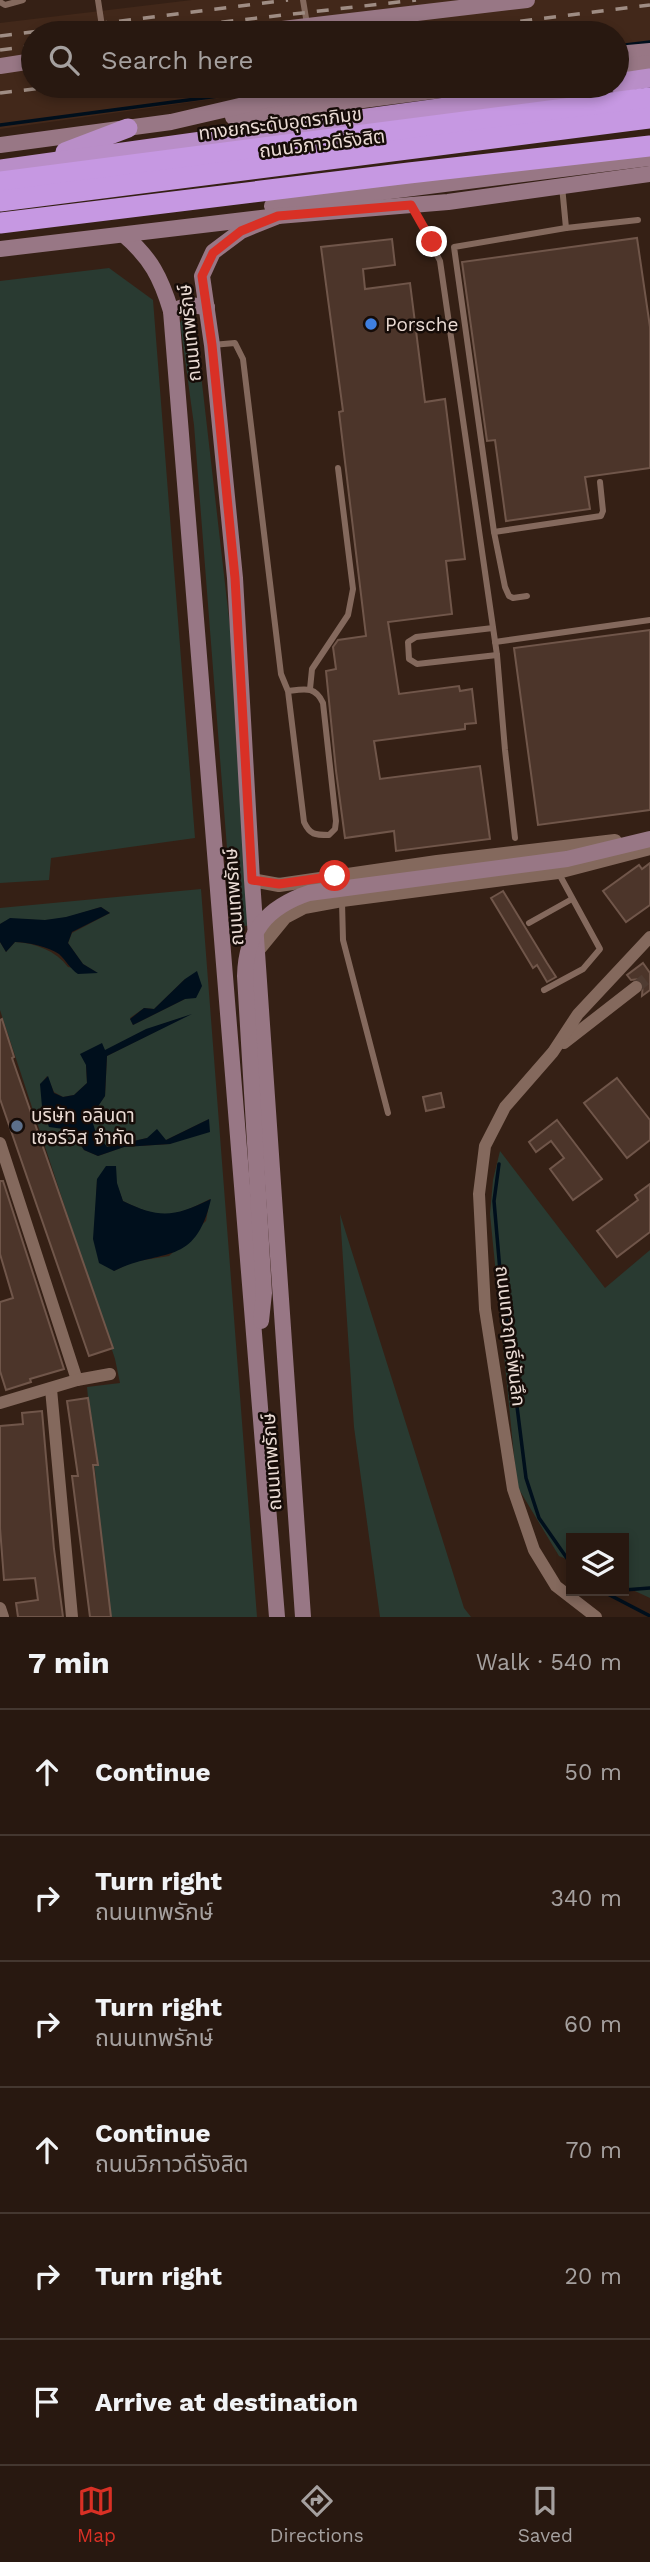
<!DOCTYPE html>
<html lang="en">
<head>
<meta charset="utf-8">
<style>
	body { margin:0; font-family:"Work Sans","Noto Sans Thai",sans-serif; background:#34251e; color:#f1f3f6 }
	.controls { position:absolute; right:21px; bottom:21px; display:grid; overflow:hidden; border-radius:0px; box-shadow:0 4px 10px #0003 }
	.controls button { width:63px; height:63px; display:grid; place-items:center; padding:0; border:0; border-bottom:2px solid #443730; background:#281810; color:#f1f3f6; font:35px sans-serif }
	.stop { position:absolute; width:21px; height:21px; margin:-16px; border:5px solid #d93025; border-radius:50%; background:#fff }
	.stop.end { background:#d93025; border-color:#fff; box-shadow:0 2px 7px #0008 }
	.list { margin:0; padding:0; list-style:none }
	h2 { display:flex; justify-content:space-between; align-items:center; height:91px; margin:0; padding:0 28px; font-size:30px }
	h2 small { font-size:23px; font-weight:400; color:#a5a09f }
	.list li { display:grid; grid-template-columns:46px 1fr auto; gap:21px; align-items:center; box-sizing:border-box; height:126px; padding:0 28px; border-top:2px solid #443730 }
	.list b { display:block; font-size:26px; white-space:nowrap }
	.list p { margin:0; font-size:23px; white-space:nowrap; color:#a5a09f }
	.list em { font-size:23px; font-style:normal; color:#a5a09f }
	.icon { flex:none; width:38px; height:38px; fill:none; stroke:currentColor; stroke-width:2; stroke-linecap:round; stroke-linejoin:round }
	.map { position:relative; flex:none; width:650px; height:1617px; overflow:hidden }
	.search { position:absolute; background:#281810; box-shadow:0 4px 10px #0003; left:21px; right:21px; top:21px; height:77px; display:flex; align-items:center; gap:18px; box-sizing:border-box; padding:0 24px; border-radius:38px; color:#a5a09f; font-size:26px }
	.sheet { height:847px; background:#281810 }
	nav { display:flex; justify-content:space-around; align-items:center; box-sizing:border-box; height:98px; border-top:2px solid #443730; background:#281810; font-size:19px; color:#a5a09f }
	nav a { display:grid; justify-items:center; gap:4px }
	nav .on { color:#d93025 }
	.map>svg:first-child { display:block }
	.built { fill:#42281a }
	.green { fill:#293a31; fill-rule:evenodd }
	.water { fill:#000f1c }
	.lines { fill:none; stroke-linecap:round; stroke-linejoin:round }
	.stream { stroke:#000f1c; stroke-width:3.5 }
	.building { fill:#4c352a; stroke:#70564a; stroke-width:2 }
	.minor-tunnel { stroke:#503c32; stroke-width:12; stroke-dasharray:12 6; stroke-linecap:butt }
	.service { stroke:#84695d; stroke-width:6 }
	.minor { stroke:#84695d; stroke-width:12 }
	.tertiary { stroke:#84695d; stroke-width:14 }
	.secondary { stroke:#987785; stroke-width:16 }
	.trunk { stroke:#b98ec8; stroke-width:19 }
	.motorway { stroke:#c698e2; stroke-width:21 }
	.rail { stroke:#9f8d84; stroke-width:3.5; stroke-dasharray:12 12; stroke-linecap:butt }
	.route { stroke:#d93025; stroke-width:9 }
	.shop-dot { fill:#3f7fe0; stroke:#160c08; stroke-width:2.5 }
	.service-dot { fill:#5c6f8a; stroke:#160c08; stroke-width:2.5 }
	.labels { text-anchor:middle; stroke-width:5; stroke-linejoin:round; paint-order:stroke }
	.street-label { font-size:19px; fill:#eadbd4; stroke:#160c08 }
	.poi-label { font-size:19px; fill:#eadbd4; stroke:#160c08; text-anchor:start }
</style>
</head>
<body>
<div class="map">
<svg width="650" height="1617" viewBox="0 0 650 1617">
	<rect width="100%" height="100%" fill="#352015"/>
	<path class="built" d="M192,0H650V42L617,46V33H33V86H306L0,129V23Z"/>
	<g class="green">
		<path d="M109,268L153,300L195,838L51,858L49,880L0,883V281Z"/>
		<path d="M185,315L191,316L195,322L231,636L250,926L233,925L194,425L180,323Z"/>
		<path d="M201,889L257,1617H109L87,1387L120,1383L115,1359L0,1010V942L6,952L15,942C36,943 56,951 68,967L96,972L83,964L68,943L72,933L110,913L101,907C83,912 64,920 45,920C28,921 16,915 0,924V908ZM185,979V999L133,1025L130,1018L144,1008L154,1009ZM184,1017L107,1056L105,1096L90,1117L95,1130L107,1147L147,1138L166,1140L209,1119L170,1144L124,1147L98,1156L84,1150L40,1085L47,1076L54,1092L63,1097L74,1095L87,1083L86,1065C116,1041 149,1028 184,1017ZM97,1179L116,1183L123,1201C161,1220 173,1218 210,1199L206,1221L169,1256L132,1262L114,1271L96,1203Z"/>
		<path d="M500,1151L605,1288L650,1250V1598L624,1586V1538H571V1561L559,1556L517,1486L490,1214L493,1180Z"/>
		<path d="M340,1214L464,1608L471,1617H380L354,1427Z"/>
	</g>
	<g class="water">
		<path d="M101,907L110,913L72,932L68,943L83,964L98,973L78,974C70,969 66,960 59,954C49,947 28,942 15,942L6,952L0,942V924L10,918L45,920L66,917Z"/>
		<path d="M197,971L202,986L196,998L185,999L133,1025L130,1019L144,1008L154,1009L185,979Z"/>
		<path d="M192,1014L107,1056L105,1096L91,1117L95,1130L107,1147L147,1138L157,1129L166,1140L209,1119L210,1132L170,1144L124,1147L98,1156L84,1150L71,1130L49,1127L42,1107L40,1084L48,1076L54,1093L63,1097L74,1095L87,1083L86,1065L80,1054L102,1043L105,1050L146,1029Z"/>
		<path d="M106,1166H116L117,1183L123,1201C160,1219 174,1217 211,1199C195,1268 163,1247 114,1271L99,1263L93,1239L97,1179Z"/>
	</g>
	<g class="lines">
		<g class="stream">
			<path d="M617,46L650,42"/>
			<path d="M0,125L293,86"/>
			<path d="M499,1164L494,1201L500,1271L526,1478L539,1518L571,1564"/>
			<path d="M624,1590L650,1588"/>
			<path d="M602,1591L650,1616"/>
			<path d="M604,1592L619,1591"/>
		</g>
	</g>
	<g class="building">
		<path d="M637,238L650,327V468L585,477L590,509L506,521L495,440L487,441L462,262Z"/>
		<path d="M392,239L395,265L363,269L365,289L410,283L425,402L445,399L465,559L446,561L452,614L388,622L399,694L459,686L460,691L472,689L476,723L465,724V729L374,741L380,779L480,766L490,839L396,851L394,831L345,838L336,771L326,671L336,669L333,647L338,640L366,636L339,412L343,411L321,247Z"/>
		<path d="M650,630V810L538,825L514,648Z"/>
		<path d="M650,863V905L626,922L603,891L639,865L642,869Z"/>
		<path d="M503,891L547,963L556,977L547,982L537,965L533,968L491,898Z"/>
		<path d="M643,963L650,973V990L642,996L643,982L639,979L631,980L627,975Z"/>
		<path d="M2,1019L14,1057L12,1058L113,1348L89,1356L0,1099V1020Z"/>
		<path d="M617,1078L650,1120V1140L627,1158L584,1103Z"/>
		<path d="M441,1093L444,1107L426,1111L423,1097Z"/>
		<path d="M557,1120L602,1179L573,1200L550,1169L564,1158L551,1141L536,1152L529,1142Z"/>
		<path d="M0,1181H3L64,1369L30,1379L31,1382L6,1390L0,1371V1302L13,1298L0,1254Z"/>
		<path d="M650,1184V1232L617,1257L597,1231L638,1200L635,1195Z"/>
		<path d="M88,1398L98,1465H93L111,1617H90L72,1476H78L67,1401Z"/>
		<path d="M42,1411L54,1549L63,1617H18L16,1603L38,1600L35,1578L4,1580L0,1528V1426L23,1424L22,1413Z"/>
	</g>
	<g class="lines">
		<path class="minor-tunnel" d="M636,987L650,976"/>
		<g class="service">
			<path d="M98,0L103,33"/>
			<path d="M303,0L307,24"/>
			<path d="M0,2L5,5L23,0"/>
			<path d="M562,186L566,228"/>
			<path d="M412,206L440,261L497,655L505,750L515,838"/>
			<path d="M212,345L235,343L243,359L281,674L288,691L304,822C310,835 315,835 329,835L335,829L336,821L323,703C315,686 305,689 288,691"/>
			<path d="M494,532L601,516L603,511L600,482"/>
			<path d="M527,596L513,598L509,596L505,587L494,532L454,247L566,228L638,220"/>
			<path d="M493,628L416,637L408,642L409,659L417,664L497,655"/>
			<path d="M495,642L650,620"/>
			<path d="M310,689L312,669L348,615L353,589L338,468"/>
			<path d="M342,902L343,940L388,1113"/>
			<path d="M529,923L572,899"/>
			<path d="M544,990L583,969L600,949L558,872"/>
		</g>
		<g class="minor">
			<path d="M564,1043L636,987"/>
			<path d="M0,1143L77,1380"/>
			<path d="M51,1389L72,1617"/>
			<path d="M0,1403L77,1380L110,1374"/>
			<path d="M0,1608L3,1617"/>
			<path d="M596,1617L556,1586L534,1550L513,1489L485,1309L479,1194L485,1146L505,1107L553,1052L578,1014L650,937"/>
		</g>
		<g class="tertiary">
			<path d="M252,880L279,885L437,862L615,841"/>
			<path d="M258,950L285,917L304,907L342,900L558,872L650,848"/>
		</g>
		<g class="secondary">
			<path d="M249,33L527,0"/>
			<path d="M617,54L650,51"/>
			<path d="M0,66L33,61"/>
			<path d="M617,67L650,63"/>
			<path d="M233,117L471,86"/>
			<path d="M0,145L171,122L266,100L374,86"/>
			<path d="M272,206L650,158"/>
			<path d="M278,216L241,231L213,252L202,276L212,345L235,578L252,880L303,1617"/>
			<path d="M124,235C151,258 161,278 171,311L277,1617"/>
			<path d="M0,249L278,216L448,202L650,174"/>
			<path d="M171,311L189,305L207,307"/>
			<path d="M261,1321L264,1293L245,976C246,932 267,907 309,893L567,859L650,839"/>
		</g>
		<g class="trunk">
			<path d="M617,83L650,78"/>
			<path d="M65,152L128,128"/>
			<path d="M0,169L597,86"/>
		</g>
		<g class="motorway">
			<path d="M0,182L650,98"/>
			<path d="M0,201L650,118"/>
			<path d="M0,223L409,173L650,146"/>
		</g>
		<g class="rail">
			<path d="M126,33L416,0"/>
			<path d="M425,33L650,5"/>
			<path d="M0,36L288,0"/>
			<path d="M0,50L33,46"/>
			<path d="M0,93L60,86"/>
		</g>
	</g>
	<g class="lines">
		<path class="route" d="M335,876L279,884L252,880L235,578L212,345L202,276L213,253L241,231L278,216L411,205L432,242"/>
	</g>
	<circle class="shop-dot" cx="371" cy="324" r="7"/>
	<circle class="service-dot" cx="17" cy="1126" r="7"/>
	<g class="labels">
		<g class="street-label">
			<text transform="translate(280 123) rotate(-7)" y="7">ทางยกระดับอุตราภิมุข</text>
			<text transform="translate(322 143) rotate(-7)" y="7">ถนนวิภาวดีรังสิต</text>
			<text transform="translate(189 333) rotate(-96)" y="7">ถนนเทพรักษ์</text>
			<text transform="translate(233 897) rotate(-94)" y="7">ถนนเทพรักษ์</text>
			<text transform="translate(511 1336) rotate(83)" y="7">ถนนเทวฤทธิ์พันลึก</text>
			<text transform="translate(271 1462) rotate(-94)" y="7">ถนนเทพรักษ์</text>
		</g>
		<g class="poi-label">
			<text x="385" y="331">Porsche</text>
			<text x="31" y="1122">บริษัท อลินดา<tspan x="31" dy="22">เซอร์วิส จำกัด</tspan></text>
		</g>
	</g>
</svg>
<div class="controls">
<button><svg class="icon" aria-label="layers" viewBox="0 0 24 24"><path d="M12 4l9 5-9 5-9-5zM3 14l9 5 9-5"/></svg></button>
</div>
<div class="stop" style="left:335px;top:876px"></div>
<div class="stop end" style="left:432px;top:242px"></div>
<div class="search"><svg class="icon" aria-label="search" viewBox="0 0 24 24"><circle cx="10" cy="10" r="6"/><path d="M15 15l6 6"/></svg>Search here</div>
</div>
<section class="sheet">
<h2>7 min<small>Walk · 540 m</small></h2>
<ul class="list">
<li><svg class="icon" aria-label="ahead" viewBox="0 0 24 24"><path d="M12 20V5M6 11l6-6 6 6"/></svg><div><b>Continue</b></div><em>50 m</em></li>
<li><svg class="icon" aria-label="right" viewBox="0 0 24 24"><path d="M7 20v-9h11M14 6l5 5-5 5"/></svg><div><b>Turn right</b><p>ถนนเทพรักษ์</p></div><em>340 m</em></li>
<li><svg class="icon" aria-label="right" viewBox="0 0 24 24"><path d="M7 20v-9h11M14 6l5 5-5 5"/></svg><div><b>Turn right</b><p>ถนนเทพรักษ์</p></div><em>60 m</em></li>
<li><svg class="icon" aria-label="ahead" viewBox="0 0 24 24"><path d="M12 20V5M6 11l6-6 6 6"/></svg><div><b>Continue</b><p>ถนนวิภาวดีรังสิต</p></div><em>70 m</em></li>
<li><svg class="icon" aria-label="right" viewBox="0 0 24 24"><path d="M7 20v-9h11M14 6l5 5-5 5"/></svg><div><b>Turn right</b></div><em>20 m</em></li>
<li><svg class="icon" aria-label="arrive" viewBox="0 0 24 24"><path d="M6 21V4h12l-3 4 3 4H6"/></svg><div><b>Arrive at destination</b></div></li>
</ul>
</section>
<nav>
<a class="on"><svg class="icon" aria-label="map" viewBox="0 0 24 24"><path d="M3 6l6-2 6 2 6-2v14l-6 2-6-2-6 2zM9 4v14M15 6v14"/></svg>Map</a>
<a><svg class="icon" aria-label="directions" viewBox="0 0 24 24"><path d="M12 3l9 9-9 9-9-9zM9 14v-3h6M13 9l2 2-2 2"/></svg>Directions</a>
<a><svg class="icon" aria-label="saved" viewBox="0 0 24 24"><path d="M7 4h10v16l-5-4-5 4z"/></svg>Saved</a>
</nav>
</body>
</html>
